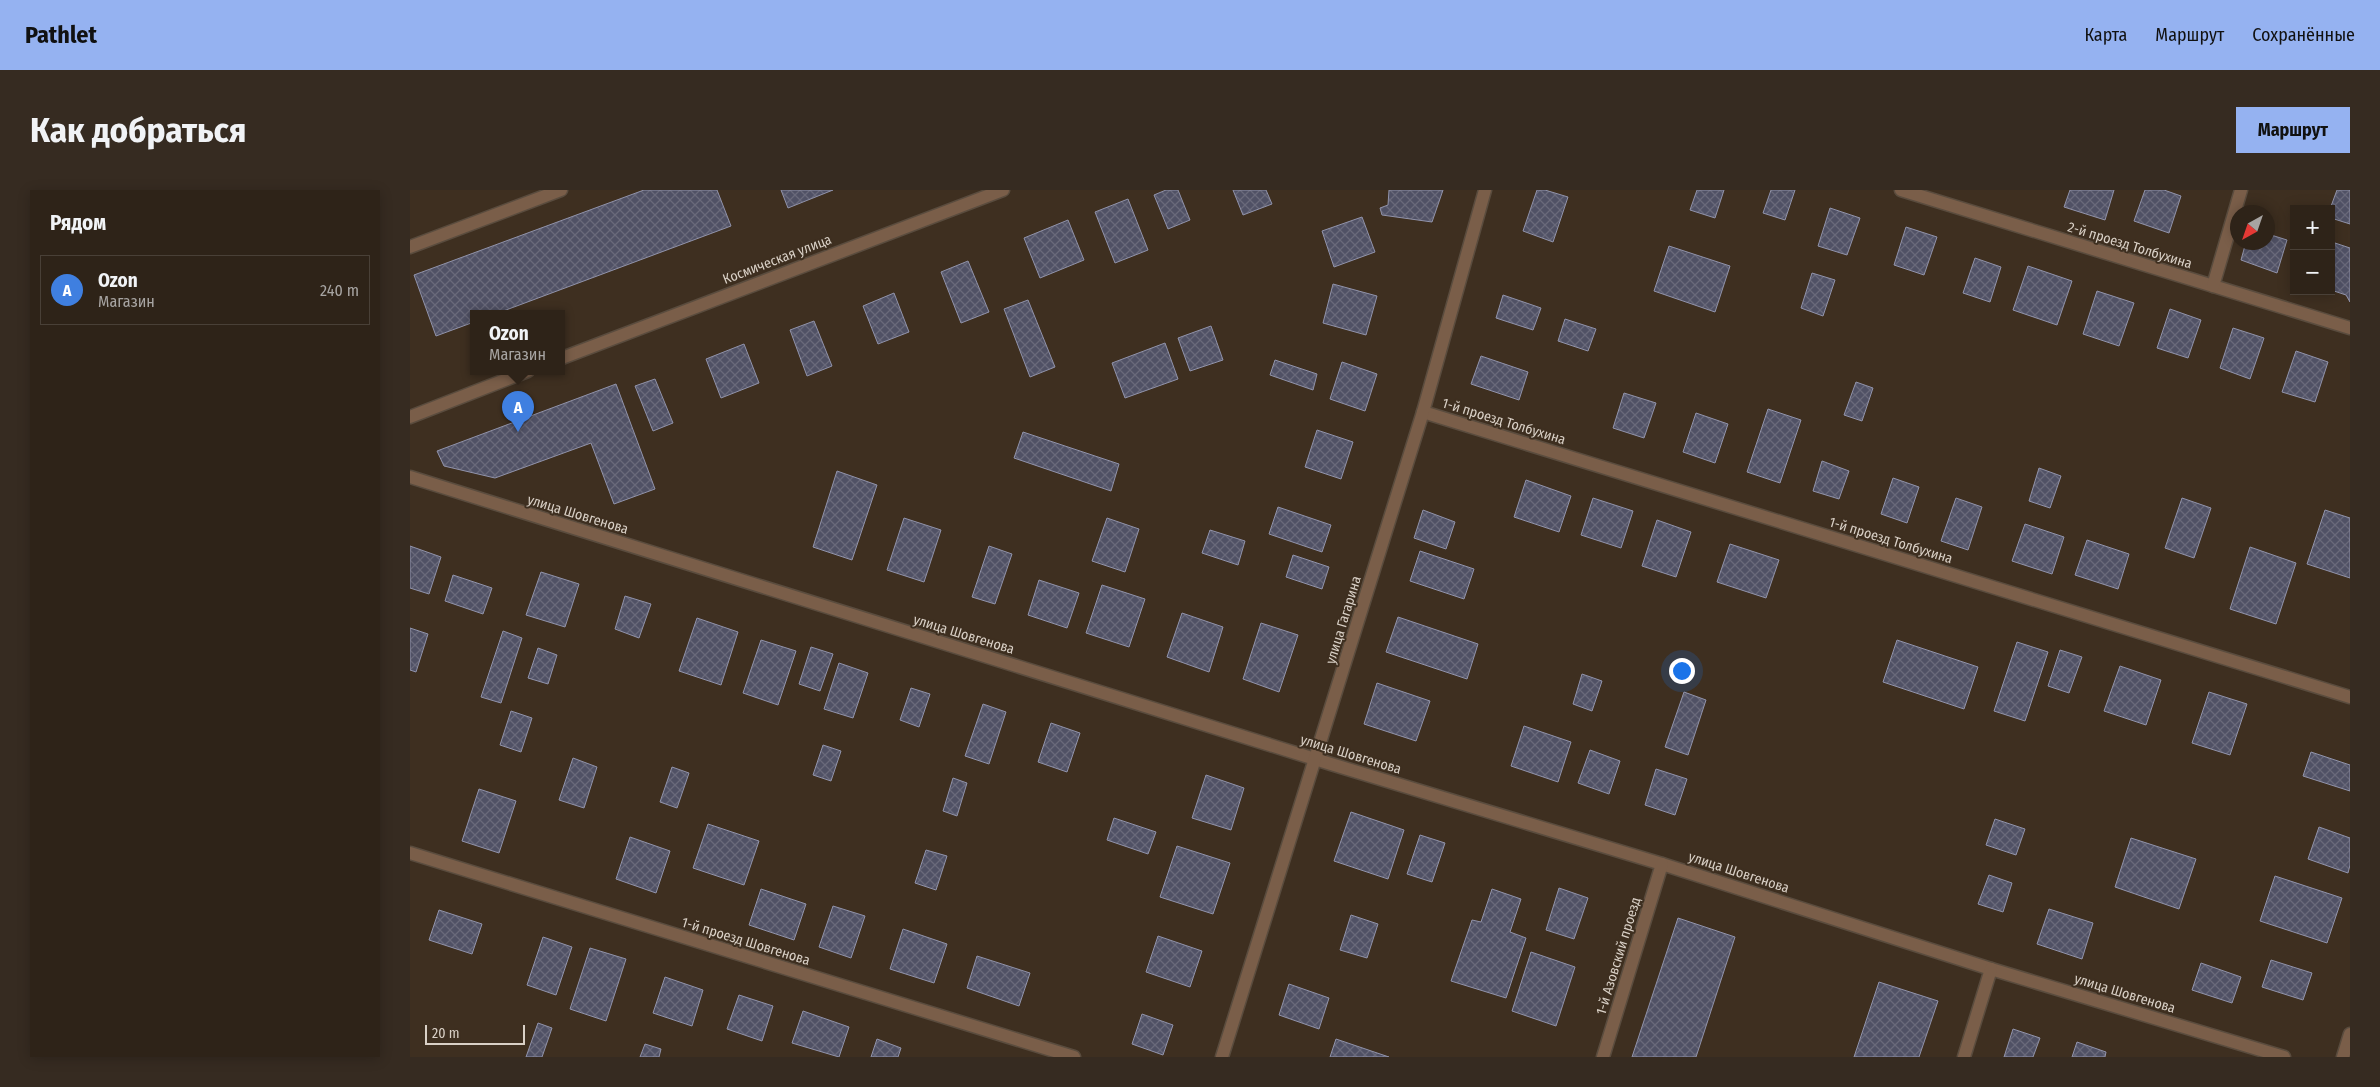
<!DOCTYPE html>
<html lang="ru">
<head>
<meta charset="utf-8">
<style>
	body { margin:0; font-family:"Fira Sans Condensed",sans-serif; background:#362b21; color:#f1f3f6 }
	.controls { position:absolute; right:15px; top:15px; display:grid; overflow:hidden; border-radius:0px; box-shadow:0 2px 12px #0003 }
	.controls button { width:45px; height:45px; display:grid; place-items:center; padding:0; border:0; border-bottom:1px solid #494037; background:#2e2318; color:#f1f3f6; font:25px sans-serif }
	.compass { position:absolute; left:1820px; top:15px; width:45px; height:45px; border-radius:50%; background:#2e2318; box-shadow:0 2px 12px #0003; rotate:220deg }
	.scale { position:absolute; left:15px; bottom:12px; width:100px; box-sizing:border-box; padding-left:5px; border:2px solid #d9d0c6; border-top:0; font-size:14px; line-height:18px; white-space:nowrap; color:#d9d0c6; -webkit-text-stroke:4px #3e2f20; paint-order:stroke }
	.you { position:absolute; left:1271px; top:480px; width:18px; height:18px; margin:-12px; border:4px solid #fff; border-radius:50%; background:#1a73e8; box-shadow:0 0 0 8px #1a73e833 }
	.badge { display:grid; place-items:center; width:32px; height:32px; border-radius:50%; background:#95b2f1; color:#fff; font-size:16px; font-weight:700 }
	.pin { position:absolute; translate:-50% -41px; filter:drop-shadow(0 1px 2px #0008) }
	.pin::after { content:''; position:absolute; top:26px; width:18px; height:15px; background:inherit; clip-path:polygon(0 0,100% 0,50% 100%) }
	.popup { position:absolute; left:60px; top:120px; width:95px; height:65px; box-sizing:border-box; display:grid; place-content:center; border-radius:0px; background:#2e2318; filter:drop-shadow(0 1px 4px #0005); font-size:16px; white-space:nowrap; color:#a7a4a2 }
	.popup b { font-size:19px; color:#f1f3f6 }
	.popup::after { content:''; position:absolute; left:50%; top:100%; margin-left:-10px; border:10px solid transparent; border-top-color:#2e2318 }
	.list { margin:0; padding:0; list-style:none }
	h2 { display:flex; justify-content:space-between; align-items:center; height:65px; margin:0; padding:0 20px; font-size:21px }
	h2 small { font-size:16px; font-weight:400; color:#a7a4a2 }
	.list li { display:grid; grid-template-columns:32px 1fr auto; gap:15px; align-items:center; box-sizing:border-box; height:70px; margin:0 10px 10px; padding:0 10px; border:1px solid #494037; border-radius:0px }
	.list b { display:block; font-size:19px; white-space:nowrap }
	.list p { margin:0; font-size:16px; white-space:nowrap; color:#a7a4a2 }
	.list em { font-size:16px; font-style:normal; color:#a7a4a2 }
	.map { position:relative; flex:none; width:1940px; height:867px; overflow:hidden; border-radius:0px }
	header { display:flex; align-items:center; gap:30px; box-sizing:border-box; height:70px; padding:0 25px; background:#95b2f1; color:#111 }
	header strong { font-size:24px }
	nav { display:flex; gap:28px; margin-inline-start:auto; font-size:18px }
	.intro { display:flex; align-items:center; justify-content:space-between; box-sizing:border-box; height:120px; padding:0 30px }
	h1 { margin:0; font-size:35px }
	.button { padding:12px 22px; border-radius:0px; background:#95b2f1; color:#111; font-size:18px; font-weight:700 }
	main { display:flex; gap:30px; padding:0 30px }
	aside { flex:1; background:#2e2318; border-radius:0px; box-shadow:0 2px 12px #0003 }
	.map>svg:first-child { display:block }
	.building { fill:url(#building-cross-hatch); stroke:#9193aa }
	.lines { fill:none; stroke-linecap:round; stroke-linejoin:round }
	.minor-casing { stroke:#5a4c3e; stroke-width:15 }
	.minor { stroke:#7a5e49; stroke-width:12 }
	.labels { text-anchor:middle; stroke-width:4; stroke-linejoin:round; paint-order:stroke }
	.street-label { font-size:14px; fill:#d9d0c6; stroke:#3e2f20 }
</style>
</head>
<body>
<header>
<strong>Pathlet</strong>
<nav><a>Карта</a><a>Маршрут</a><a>Сохранённые</a></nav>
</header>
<div class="intro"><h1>Как добраться</h1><a class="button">Маршрут</a></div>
<main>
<aside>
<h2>Рядом<small></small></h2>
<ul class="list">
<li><span class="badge" style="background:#3f7fe0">A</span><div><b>Ozon</b><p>Магазин</p></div><em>240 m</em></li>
</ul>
</aside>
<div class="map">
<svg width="1940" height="867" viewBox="0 0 1940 867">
	<defs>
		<pattern id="building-cross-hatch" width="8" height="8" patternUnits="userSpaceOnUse" patternTransform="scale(1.25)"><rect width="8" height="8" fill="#505165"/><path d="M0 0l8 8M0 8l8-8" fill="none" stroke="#69697a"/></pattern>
	</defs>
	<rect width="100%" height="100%" fill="#3e2f20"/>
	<g class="building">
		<path d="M234,0H307L321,36L88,123H64V132L26,146L4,85Z"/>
		<path d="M371,0H423L378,18Z"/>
		<path d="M756,0H768L780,30L758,39L744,5Z"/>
		<path d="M823,0H856L862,14L833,25Z"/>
		<path d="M979,0H1033L1022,32L972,25L970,18L978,15Z"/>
		<path d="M1127,0H1135L1158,7L1143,52L1113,41Z"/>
		<path d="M1287,0H1314L1305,28L1280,20Z"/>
		<path d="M1361,0H1385L1375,30L1353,23Z"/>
		<path d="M1660,0H1704L1695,30L1654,17Z"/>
		<path d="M1735,0H1754L1771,6L1759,43L1724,31Z"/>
		<path d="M1927,0H1940V34L1921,28L1920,19Z"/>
		<path d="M718,9L738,60L705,73L685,22Z"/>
		<path d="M1420,18L1450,28L1437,65L1408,56Z"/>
		<path d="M952,27L965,62L924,77L912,41Z"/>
		<path d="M658,30L674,70L630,88L614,48Z"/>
		<path d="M1496,37L1527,47L1514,85L1484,75Z"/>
		<path d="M1858,44L1877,50L1867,83L1831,70L1836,52H1858Z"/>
		<path d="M1925,53L1940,58V112L1936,105L1921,100V64Z"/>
		<path d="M1259,56L1320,76L1305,122L1244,101Z"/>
		<path d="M1565,68L1591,77L1580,112L1553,103Z"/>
		<path d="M558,71L579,122L551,133L531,82Z"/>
		<path d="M1618,76L1662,91L1647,135L1603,120Z"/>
		<path d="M1402,83L1425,90L1413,126L1391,118Z"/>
		<path d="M923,94L967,106L956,145L913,133Z"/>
		<path d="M1687,101L1724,113L1709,156L1673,144Z"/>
		<path d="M484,103L499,142L468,154L453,116Z"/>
		<path d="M1093,105L1131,118L1123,140L1086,128Z"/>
		<path d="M618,110L645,177L620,187L594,119Z"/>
		<path d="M1760,119L1791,130L1778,168L1747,158Z"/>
		<path d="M1155,129L1186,139L1178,161L1148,151Z"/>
		<path d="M404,131L422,176L397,186L380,140Z"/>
		<path d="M801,136L813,170L780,181L768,148Z"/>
		<path d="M1823,138L1854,148L1840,189L1810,178Z"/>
		<path d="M755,153L768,189L715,208L702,173Z"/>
		<path d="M334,154L349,193L311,208L296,169Z"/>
		<path d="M1886,161L1918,172L1905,212L1872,202Z"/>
		<path d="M1071,166L1118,182L1109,210L1061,194Z"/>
		<path d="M865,170L907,184L903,200L860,185Z"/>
		<path d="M932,172L967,184L955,221L920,209Z"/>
		<path d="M245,189L263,233L243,241L225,196Z"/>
		<path d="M1446,192L1463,198L1452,231L1434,225Z"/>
		<path d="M206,194L245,299L204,314L181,253L85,288L34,276L27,261Z"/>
		<path d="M1214,203L1246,213L1234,248L1203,238Z"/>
		<path d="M1358,219L1391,230L1370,293L1337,282Z"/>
		<path d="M1286,223L1318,234L1305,273L1273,262Z"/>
		<path d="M907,240L943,252L931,289L895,277Z"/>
		<path d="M613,242L709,274L701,301L604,268Z"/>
		<path d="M1412,271L1439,281L1429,309L1403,301Z"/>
		<path d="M1629,278L1651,286L1640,318L1619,311Z"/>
		<path d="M427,281L467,295L442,370L403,357Z"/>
		<path d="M1483,288L1509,297L1497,333L1471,324Z"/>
		<path d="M1116,290L1161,306L1149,342L1104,327Z"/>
		<path d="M1183,308L1223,321L1211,358L1171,345Z"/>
		<path d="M1546,308L1572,317L1558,360L1531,351Z"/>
		<path d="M1772,308L1801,318L1784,368L1755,358Z"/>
		<path d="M868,317L921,335L912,362L859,344Z"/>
		<path d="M1013,320L1045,332L1036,359L1004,348Z"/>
		<path d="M1915,320L1940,328V388L1897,374Z"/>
		<path d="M494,328L531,340L514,392L477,380Z"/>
		<path d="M697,328L729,339L715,382L682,371Z"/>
		<path d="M1247,330L1281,342L1266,387L1232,376Z"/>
		<path d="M1615,334L1654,347L1642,384L1602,371Z"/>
		<path d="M800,340L835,351L828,375L792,363Z"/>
		<path d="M1677,350L1719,364L1708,399L1665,385Z"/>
		<path d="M1320,354L1369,370L1356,408L1307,392Z"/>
		<path d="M0,356L31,367L19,404L0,398Z"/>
		<path d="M579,356L602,364L585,414L562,407Z"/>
		<path d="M1840,357L1886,373L1866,434L1820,419Z"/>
		<path d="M1010,361L1064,379L1054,409L1000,391Z"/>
		<path d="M883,365L919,377L912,399L876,387Z"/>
		<path d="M131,382L169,394L155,437L116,425Z"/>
		<path d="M43,385L82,398L73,424L35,411Z"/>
		<path d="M629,390L669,403L657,438L618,425Z"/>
		<path d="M692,395L735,409L719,457L676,443Z"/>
		<path d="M215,406L241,414L229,448L205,439Z"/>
		<path d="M772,423L813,437L799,482L757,467Z"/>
		<path d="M988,427L1068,454L1057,489L976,462Z"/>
		<path d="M287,428L328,442L311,495L269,481Z"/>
		<path d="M851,433L888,445L869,502L833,489Z"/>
		<path d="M0,438L18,444L6,482L0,480Z"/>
		<path d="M93,441L112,448L91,513L71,507Z"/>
		<path d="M351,450L386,461L368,515L333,503Z"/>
		<path d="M1487,450L1568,477L1554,519L1473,492Z"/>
		<path d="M1607,452L1638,462L1615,531L1584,521Z"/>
		<path d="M401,457L423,464L410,501L389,494Z"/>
		<path d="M128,458L147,465L138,494L118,488Z"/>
		<path d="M1650,460L1672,467L1659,503L1638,496Z"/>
		<path d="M429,473L458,483L443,528L414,519Z"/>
		<path d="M1710,476L1751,490L1736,535L1694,521Z"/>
		<path d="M1172,484L1192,491L1182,521L1163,514Z"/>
		<path d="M967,493L1020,511L1006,551L954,534Z"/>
		<path d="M501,498L520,504L509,537L490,530Z"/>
		<path d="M1274,502L1296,510L1278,565L1255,557Z"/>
		<path d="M1799,502L1837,514L1820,565L1782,553Z"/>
		<path d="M573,514L596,522L579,574L555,566Z"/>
		<path d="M101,521L122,528L111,562L90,555Z"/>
		<path d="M641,533L670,543L657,582L628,572Z"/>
		<path d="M1114,536L1161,552L1148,592L1101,576Z"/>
		<path d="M413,555L431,561L421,591L403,585Z"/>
		<path d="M1180,560L1210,571L1199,604L1168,593Z"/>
		<path d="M1901,562L1940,575V601L1893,586Z"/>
		<path d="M163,568L187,577L174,618L149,610Z"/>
		<path d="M262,577L279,583L267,618L250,612Z"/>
		<path d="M1246,579L1277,589L1265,625L1235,615Z"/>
		<path d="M796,585L834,598L821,640L782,628Z"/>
		<path d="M543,588L557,593L547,626L533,621Z"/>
		<path d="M69,599L106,611L89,663L52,651Z"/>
		<path d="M941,622L994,640L978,689L924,671Z"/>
		<path d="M704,628L746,642L738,664L697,650Z"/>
		<path d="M1585,629L1615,639L1606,665L1576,655Z"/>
		<path d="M298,634L349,651L334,695L283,678Z"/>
		<path d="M1909,637L1940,648V675L1938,683L1898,669Z"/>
		<path d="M1010,645L1035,653L1022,692L997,684Z"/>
		<path d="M220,647L260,661L246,703L206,689Z"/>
		<path d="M1721,648L1786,669L1769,719L1705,697Z"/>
		<path d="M767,656L820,673L803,724L750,707Z"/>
		<path d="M516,660L537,666L526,700L505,693Z"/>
		<path d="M1579,685L1602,693L1593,722L1568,714Z"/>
		<path d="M1865,686L1932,708L1917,753L1850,731Z"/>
		<path d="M1149,698L1178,708L1164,749L1136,740Z"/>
		<path d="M351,699L396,714L384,750L339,735Z"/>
		<path d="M1082,699L1111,709L1100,742L1116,748L1096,808L1041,791L1062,730L1071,732Z"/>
		<path d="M423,716L455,726L441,768L409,757Z"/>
		<path d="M1639,719L1683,733L1672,769L1627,754Z"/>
		<path d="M29,720L72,734L62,764L19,750Z"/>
		<path d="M941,725L968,734L957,768L930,760Z"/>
		<path d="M1268,728L1325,747L1286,867H1222Z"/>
		<path d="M493,739L537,754L524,793L480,779Z"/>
		<path d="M748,746L792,761L780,797L736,782Z"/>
		<path d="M133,747L162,757L146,805L117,795Z"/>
		<path d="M180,758L216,769L196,831L160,819Z"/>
		<path d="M1121,762L1165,777L1146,836L1102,821Z"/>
		<path d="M567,766L620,783L609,816L557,798Z"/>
		<path d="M1861,770L1902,783L1893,810L1852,797Z"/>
		<path d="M1791,773L1831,787L1822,813L1782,800Z"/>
		<path d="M255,787L293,800L282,836L243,823Z"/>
		<path d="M1469,792L1528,811L1509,867H1444Z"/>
		<path d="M879,794L919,808L909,839L869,825Z"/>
		<path d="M329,805L363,816L352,851L317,839Z"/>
		<path d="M393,821L439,837L429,867L382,853Z"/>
		<path d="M732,824L763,835L753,865L722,854Z"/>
		<path d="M128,833L142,838L132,867H116Z"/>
		<path d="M1603,839L1630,848L1623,867H1594Z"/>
		<path d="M467,849L491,858L488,867H461Z"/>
		<path d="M926,849L979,867H920Z"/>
		<path d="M1667,852L1696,862L1695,867H1662Z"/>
		<path d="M235,854L251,859L249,867H230Z"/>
	</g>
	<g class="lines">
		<g class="minor-casing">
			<g id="minor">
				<path d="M1491,0L1940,138"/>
				<path d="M0,57L151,0"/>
				<path d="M1803,96L1831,0"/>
				<path d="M152,168L593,0"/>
				<path d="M1013,222L1940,507"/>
				<path d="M0,227L118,181"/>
				<path d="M0,287L921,574L1252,674L1581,779L1874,867"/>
				<path d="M0,663L664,867"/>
				<path d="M812,867L1013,222L1075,0"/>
				<path d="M1193,867L1252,674"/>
				<path d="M1554,867L1581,779"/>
				<path d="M1933,867L1940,844"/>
			</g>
		</g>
		<use href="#minor" class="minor"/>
	</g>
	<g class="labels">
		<g class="street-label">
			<text transform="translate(1720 55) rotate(17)" y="5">2-й проезд Толбухина</text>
			<text transform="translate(367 69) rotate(-21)" y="5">Космическая улица</text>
			<text transform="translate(1094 231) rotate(17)" y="5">1-й проезд Толбухина</text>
			<text transform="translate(168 324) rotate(17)" y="5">улица Шовгенова</text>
			<text transform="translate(1481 350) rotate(17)" y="5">1-й проезд Толбухина</text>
			<text transform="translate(933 430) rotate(-73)" y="5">улица Гагарина</text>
			<text transform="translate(554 444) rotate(17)" y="5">улица Шовгенова</text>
			<text transform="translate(941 564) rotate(17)" y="5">улица Шовгенова</text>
			<text transform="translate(1329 682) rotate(18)" y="5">улица Шовгенова</text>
			<text transform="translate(336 751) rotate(17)" y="5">1-й проезд Шовгенова</text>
			<text transform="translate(1208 766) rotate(-73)" y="5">1-й Азовский проезд</text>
			<text transform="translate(1715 803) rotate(17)" y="5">улица Шовгенова</text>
		</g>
	</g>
</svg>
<div class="controls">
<button>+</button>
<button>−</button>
</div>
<svg class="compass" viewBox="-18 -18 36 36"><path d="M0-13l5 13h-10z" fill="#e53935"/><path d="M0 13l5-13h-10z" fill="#a7a4a2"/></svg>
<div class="scale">20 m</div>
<div class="you"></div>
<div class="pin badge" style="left:108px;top:242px;background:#3f7fe0">A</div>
<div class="popup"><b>Ozon</b>Магазин</div>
</div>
</main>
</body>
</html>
